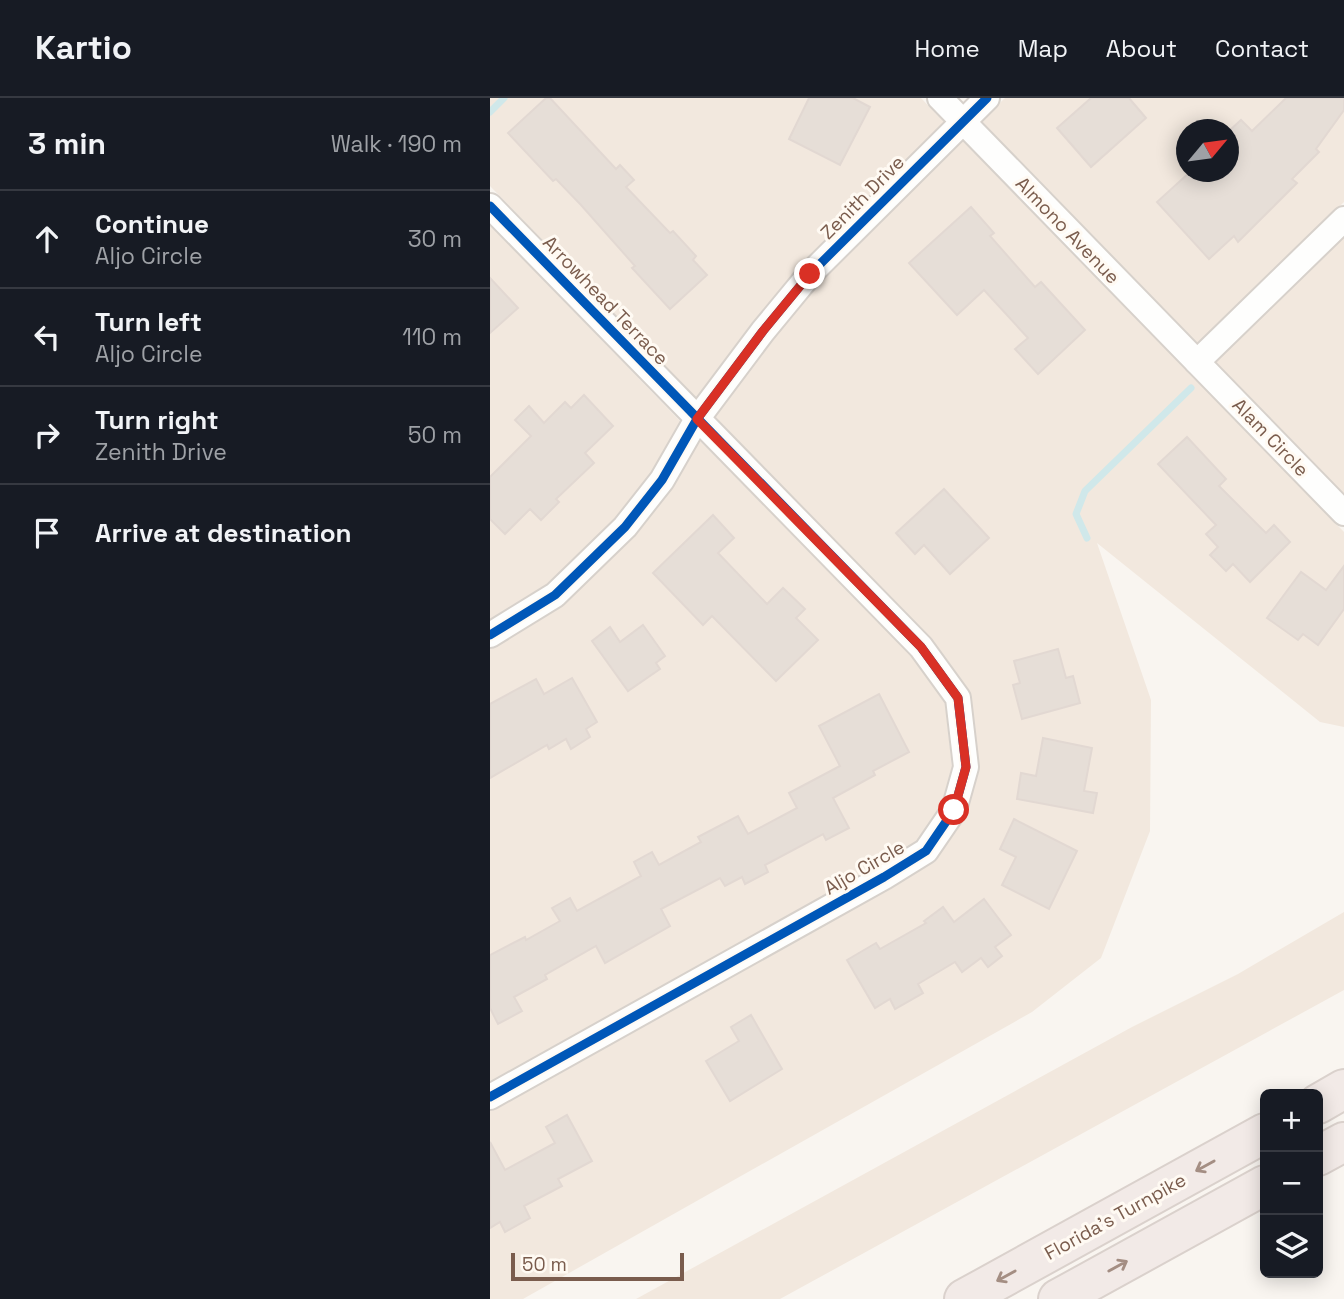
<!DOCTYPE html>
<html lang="en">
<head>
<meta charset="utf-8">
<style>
	body { margin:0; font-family:"Space Grotesk",sans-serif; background:#20242c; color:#f1f3f6 }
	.controls { position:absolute; right:21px; bottom:21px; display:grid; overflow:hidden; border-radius:10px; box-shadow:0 4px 18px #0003 }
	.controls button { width:63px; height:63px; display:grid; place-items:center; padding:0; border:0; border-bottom:2px solid #363941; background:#171b24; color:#f1f3f6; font:35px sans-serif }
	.compass { position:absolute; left:686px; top:21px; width:63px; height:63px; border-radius:50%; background:#171b24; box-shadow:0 4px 18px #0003; rotate:61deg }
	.scale { position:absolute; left:21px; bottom:18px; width:173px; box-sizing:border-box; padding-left:7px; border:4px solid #7a5c4d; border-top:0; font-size:19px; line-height:24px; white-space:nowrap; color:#7a5c4d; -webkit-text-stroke:5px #fffaf3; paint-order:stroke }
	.stop { position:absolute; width:21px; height:21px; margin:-16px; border:5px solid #d93025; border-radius:50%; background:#fff }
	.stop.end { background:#d93025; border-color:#fff; box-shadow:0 2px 7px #0008 }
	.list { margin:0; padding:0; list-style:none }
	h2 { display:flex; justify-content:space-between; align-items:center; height:91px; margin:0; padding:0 28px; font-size:30px }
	h2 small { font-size:23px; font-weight:400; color:#9ea1a6 }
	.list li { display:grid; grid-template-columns:46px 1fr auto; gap:21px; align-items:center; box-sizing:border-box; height:98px; padding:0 28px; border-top:2px solid #363941 }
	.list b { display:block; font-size:26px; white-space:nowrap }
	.list p { margin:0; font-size:23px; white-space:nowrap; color:#9ea1a6 }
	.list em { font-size:23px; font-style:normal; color:#9ea1a6 }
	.icon { flex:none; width:38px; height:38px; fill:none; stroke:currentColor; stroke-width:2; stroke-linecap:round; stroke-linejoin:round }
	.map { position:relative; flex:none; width:854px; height:1201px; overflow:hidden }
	header { display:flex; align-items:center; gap:42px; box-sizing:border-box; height:98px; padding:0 35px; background:#171b24; border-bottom:2px solid #363941 }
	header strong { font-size:33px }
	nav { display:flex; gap:38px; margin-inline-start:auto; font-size:24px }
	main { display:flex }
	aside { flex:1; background:#171b24 }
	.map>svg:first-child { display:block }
	.residential { fill:#f2e8de; fill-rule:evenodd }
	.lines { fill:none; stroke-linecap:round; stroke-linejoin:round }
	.stream { stroke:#d0e8ea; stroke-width:7 }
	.building { fill:#e6ded7; stroke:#e2d8d2; stroke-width:2 }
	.minor-casing { stroke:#d7d1cb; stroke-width:28 }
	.motorway-casing { stroke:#dad1cc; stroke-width:42 }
	.minor { stroke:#fefefd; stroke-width:24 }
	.motorway { stroke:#f2eae7; stroke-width:38 }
	.cycleway-casing { stroke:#fffaf3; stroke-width:13 }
	.cycleway { stroke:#0057b8; stroke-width:9 }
	.oneway { stroke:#a48e83 }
	.route { stroke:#d93025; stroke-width:9 }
	.labels { text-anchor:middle; stroke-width:6; stroke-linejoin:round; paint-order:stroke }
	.street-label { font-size:19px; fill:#7a5c4d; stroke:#fffaf3 }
</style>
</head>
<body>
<header>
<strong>Kartio</strong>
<nav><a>Home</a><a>Map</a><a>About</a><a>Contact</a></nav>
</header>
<main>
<aside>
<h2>3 min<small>Walk · 190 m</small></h2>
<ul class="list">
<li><svg class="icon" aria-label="ahead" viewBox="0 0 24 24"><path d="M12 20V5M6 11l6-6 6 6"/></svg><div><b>Continue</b><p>Aljo Circle</p></div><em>30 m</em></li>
<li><svg class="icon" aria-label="left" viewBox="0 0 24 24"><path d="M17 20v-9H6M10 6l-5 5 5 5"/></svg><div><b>Turn left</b><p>Aljo Circle</p></div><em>110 m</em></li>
<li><svg class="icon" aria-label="right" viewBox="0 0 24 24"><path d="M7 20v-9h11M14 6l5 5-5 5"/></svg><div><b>Turn right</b><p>Zenith Drive</p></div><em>50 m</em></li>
<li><svg class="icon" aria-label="arrive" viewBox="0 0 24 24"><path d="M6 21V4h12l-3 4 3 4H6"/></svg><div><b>Arrive at destination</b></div></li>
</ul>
</aside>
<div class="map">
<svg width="854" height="1201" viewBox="0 0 854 1201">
	<rect width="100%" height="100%" fill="#f9f5f0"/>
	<g class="residential">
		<path d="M0,0H431L455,25L310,169L263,226L207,301L0,88Z"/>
		<path d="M515,0H854V104L708,246L491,23ZM696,32H738V74H696Z"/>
		<path d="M472,42L854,434V629L830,624L607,445L661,602L660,733L611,860L542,914L33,1201H0V1012L400,790L442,763L475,718L488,671L479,592L441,540L224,319L283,239L330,183Z"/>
		<path d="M0,127L191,324L162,376L125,421L58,487L0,523Z"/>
		<path d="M854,138V396L725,263Z"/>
		<path d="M209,342L421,557L455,605L462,669L451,708L426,744L388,769L0,985V551L74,505L121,460L145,436L182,389Z"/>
		<path d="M854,814V892L290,1201H146L642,929L748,876Z"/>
	</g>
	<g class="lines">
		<g class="stream">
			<path d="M0,14L14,0"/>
			<path d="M597,440L586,416L595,393L701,290"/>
		</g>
	</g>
	<g class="building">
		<path d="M56,0H60L126,71L130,67L144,82L136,89L180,135L183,133L206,158L203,162L217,177L180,211L142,170L145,168L91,107L66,81L63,83L18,35Z"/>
		<path d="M319,0H363L380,9L350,67L299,41Z"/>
		<path d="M601,0H639L656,20L601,69L567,30Z"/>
		<path d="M796,0H854V12L826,51L829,54L802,81L807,85L748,144L744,138L719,161L667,104L700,74H738V34L751,22L762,33Z"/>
		<path d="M481,109L504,135L500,138L545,189L551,184L595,232L548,276L525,251L538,240L494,192L467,217L419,165Z"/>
		<path d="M0,180L28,210L0,235Z"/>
		<path d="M94,297L123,328L95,355L104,365L66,401L69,404L51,422L40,411L15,436L0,421V379L41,338L25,322L39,308L54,325L75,304L81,310Z"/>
		<path d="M697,339L736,381L729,388L776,435L784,427L800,444L760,484L743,466L736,473L720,457L728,449L716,436L726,427L668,366Z"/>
		<path d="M454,391L499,440L460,476L434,447L425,456L406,435Z"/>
		<path d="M223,417L244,440L228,455L277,506L293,490L315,511L306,520L328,542L286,583L222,518L213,527L163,475Z"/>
		<path d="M854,468V511L828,547L813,536L808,542L777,520L811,474L836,492Z"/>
		<path d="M153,527L175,558L166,565L170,571L138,593L102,543L120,529L130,544Z"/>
		<path d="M568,551L576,580L583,578L590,605L532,621L523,587L530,585L524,563Z"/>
		<path d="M82,580L107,624L96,631L100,639L81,651L76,641L59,651L57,647L0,680V606L46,581L54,596Z"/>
		<path d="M389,596L419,654L383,673L385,677L343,700L359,730L336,742L333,736L275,767L278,774L255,786L252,779L235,788L230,780L171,811L180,828L115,865L106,848L55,877L57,881L24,899L32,913L8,926L0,910V857L35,839L36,842L70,823L62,810L80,800L87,813L151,778L144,764L162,754L169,767L211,744L208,739L248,718L258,736L307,710L299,695L350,668L329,628Z"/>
		<path d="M553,640L602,650L594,693L607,695L603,715L527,701L531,675L546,678Z"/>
		<path d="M524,721L587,753L559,811L512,787L526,759L510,751Z"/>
		<path d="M494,801L521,837L505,849L512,858L498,869L491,860L472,874L465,864L428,886L433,895L405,911L400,901L385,910L357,862L386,845L390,851L436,825L434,823L453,809L464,824Z"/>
		<path d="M261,917L292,971L240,1003L216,963L249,943L241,929Z"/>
		<path d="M77,1017L102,1063L68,1081L72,1088L34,1108L40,1120L15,1134L10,1124L0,1130V1044L15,1072L65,1045L56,1029Z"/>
	</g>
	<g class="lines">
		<g class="minor-casing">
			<g id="minor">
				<path d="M450,0L854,415"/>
				<path d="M0,108L431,549L468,600L476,669L464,712L436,753L394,779L0,999"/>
				<path d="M707,264L854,121"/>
				<path d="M0,537L65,497L135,429L172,382L207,321L273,233L320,176L497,0"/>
			</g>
		</g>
		<g class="motorway-casing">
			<g id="motorway">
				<path d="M828,1006L854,991"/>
				<path d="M828,1058L854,1044"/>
				<path d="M474,1201L775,1035"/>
				<path d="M568,1201L775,1087"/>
			</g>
		</g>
		<use href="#minor" class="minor"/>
		<use href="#motorway" class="motorway"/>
		<g class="cycleway-casing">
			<g id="cycleway">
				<path d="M0,108L431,549L468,600L476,669L464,712L436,753L394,779L0,999"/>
				<path d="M0,537L65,497L135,429L172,382L207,321L273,233L320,176L497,0"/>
			</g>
		</g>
		<use href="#cycleway" class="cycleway"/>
	</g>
	<defs><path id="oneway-shaft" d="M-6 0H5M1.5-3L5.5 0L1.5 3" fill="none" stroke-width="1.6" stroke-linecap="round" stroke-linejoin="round" transform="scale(1.75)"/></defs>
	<g class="oneway">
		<use href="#oneway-shaft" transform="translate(715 1068) rotate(151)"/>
		<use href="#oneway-shaft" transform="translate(628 1168) rotate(-29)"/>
		<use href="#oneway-shaft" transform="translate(516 1178) rotate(151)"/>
	</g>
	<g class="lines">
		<path class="route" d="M320,176L273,233L207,321L431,549L468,600L476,669L464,712"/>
	</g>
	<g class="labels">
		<g class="street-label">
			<text transform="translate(372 99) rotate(-45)" y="7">Zenith Drive</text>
			<text transform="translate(578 132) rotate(46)" y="7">Almono Avenue</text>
			<text transform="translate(116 202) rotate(46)" y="7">Arrowhead Terrace</text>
			<text transform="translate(781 339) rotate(46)" y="7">Alam Circle</text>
			<text transform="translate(374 769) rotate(-30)" y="7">Aljo Circle</text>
			<text transform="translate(625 1118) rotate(-29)" y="7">Florida's Turnpike</text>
		</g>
	</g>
</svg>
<div class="controls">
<button>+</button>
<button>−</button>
<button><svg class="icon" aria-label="layers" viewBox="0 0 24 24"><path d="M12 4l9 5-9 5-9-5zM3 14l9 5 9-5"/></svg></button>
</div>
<svg class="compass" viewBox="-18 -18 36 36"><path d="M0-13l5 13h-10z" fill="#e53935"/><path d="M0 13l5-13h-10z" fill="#9ea1a6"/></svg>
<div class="scale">50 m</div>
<div class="stop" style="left:464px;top:712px"></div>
<div class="stop end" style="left:320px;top:176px"></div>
</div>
</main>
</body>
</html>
